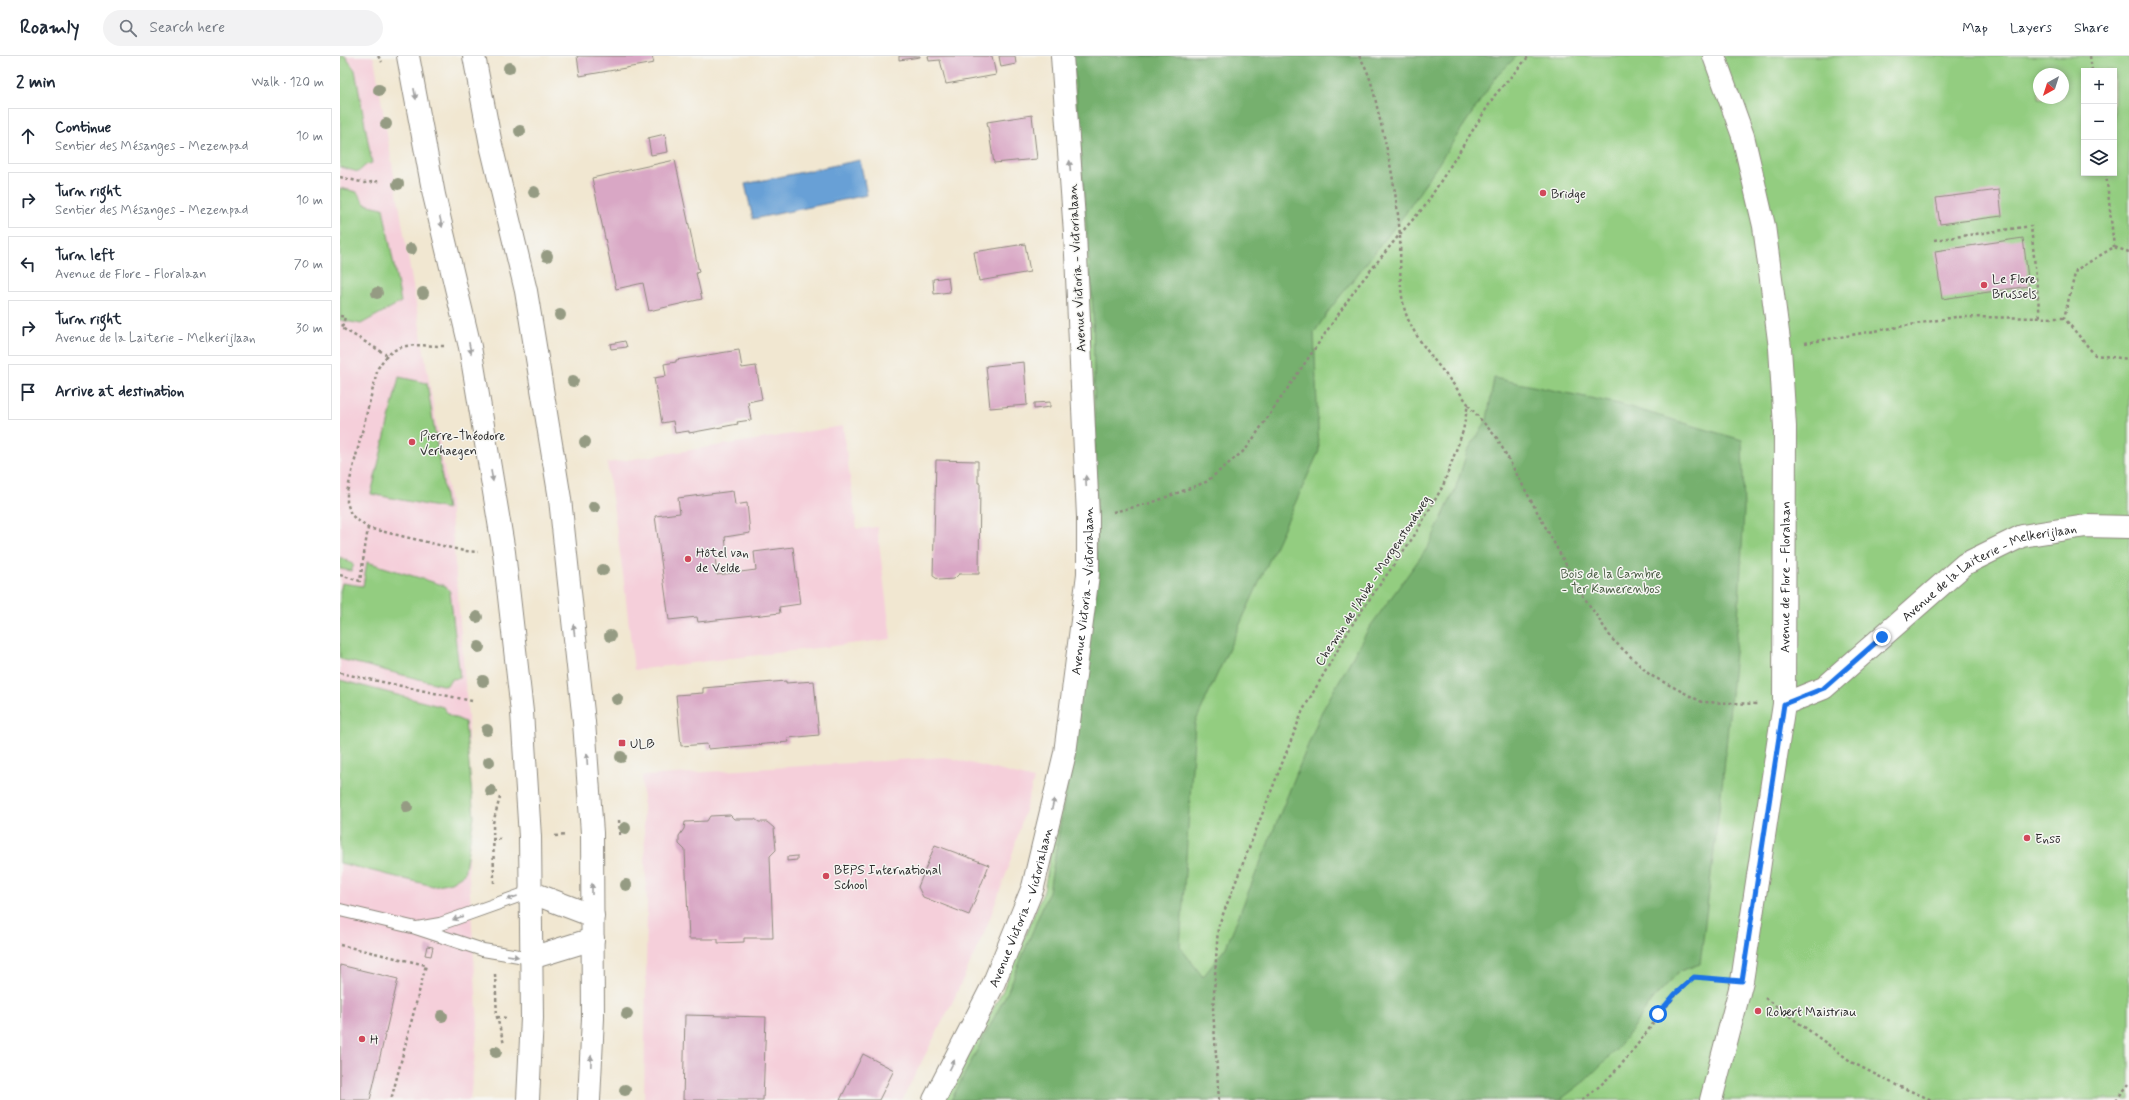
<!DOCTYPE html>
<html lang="en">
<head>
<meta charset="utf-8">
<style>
	body { margin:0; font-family:Mynerve,sans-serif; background:#f2f2f3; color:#1f2937 }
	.controls { position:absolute; right:12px; top:12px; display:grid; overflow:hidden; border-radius:0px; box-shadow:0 2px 6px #0003 }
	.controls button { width:36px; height:36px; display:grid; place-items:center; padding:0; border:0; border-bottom:1px solid #e0e1e3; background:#fff; color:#1f2937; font:20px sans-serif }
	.compass { position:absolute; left:1693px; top:12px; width:36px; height:36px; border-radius:50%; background:#fff; box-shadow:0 2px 6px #0003; rotate:219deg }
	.stop { position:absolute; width:12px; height:12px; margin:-9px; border:3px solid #1a73e8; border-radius:50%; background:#fff }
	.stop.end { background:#1a73e8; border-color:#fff; box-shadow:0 1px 4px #0008 }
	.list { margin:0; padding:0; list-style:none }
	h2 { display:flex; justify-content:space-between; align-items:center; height:52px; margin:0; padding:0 16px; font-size:17px }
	h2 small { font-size:13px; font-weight:400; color:#747a83 }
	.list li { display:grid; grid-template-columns:26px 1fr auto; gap:12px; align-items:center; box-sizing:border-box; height:56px; margin:0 8px 8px; padding:0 8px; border:1px solid #e0e1e3; border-radius:0px }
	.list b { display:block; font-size:15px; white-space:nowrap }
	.list p { margin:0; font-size:13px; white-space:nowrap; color:#747a83 }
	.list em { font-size:13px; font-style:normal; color:#747a83 }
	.icon { flex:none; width:22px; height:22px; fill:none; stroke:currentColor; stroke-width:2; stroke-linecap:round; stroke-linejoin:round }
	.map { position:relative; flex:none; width:1789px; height:1044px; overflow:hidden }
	header { display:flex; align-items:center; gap:24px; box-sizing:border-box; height:56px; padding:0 20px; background:#fff; border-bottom:1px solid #e0e1e3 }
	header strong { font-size:19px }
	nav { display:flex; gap:22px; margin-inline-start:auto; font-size:14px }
	.search { width:280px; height:36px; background:#f2f2f3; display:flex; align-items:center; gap:10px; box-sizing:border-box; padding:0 14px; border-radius:22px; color:#747a83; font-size:15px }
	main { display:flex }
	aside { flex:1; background:#fff }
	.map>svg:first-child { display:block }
	.built { fill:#f5cfda }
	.green { fill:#93cd80; stroke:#5f7c56; fill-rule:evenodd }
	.forest { fill:#76b06e; stroke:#506e4c }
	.water { fill:#67a0d6; stroke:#496680 }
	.building { fill:#d9a7c5 }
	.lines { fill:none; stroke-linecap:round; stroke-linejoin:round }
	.lane-casing { stroke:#8e897e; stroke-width:14 }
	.street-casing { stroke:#8e897e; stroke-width:24 }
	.primary-casing { stroke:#8e897e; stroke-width:24 }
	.path { stroke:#8e897e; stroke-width:2.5; stroke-dasharray:3 3; stroke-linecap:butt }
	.lane { stroke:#fff; stroke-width:12 }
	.street { stroke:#fff; stroke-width:22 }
	.primary { stroke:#fff; stroke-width:22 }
	.tree { fill:#959b83 }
	.oneway { fill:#a0a0a0 }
	.route { stroke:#1a73e8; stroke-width:5 }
	.poi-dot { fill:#d1495b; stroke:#f6f6f2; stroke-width:1.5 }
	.labels { text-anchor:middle; stroke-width:3; stroke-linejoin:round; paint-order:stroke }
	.poi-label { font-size:13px; fill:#2b2b2b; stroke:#f6f6f2; text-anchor:start }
	.street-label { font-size:13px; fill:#2b2b2b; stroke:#f6f6f2 }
	.park-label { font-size:13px; fill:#4a5c44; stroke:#f6f6f2 }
</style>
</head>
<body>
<header>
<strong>Roamly</strong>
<div class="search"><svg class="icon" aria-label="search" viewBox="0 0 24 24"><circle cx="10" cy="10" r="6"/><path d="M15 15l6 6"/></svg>Search here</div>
<nav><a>Map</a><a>Layers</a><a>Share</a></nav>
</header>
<main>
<aside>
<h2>2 min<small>Walk · 120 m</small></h2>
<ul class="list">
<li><svg class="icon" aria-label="ahead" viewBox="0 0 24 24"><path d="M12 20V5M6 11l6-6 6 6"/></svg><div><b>Continue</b><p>Sentier des Mésanges - Mezenpad</p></div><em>10 m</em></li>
<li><svg class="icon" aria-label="right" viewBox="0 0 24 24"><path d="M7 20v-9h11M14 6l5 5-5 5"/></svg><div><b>Turn right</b><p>Sentier des Mésanges - Mezenpad</p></div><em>10 m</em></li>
<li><svg class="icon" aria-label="left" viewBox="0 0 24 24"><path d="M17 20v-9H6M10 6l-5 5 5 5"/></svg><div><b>Turn left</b><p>Avenue de Flore - Floralaan</p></div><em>70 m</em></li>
<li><svg class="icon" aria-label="right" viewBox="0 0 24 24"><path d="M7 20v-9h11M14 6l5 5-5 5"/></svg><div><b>Turn right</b><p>Avenue de la Laiterie - Melkerijlaan</p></div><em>30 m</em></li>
<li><svg class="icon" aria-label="arrive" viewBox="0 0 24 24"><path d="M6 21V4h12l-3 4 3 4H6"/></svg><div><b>Arrive at destination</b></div></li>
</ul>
</aside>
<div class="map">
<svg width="1789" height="1044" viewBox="0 0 1789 1044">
	<rect width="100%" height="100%" fill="#f6f6f2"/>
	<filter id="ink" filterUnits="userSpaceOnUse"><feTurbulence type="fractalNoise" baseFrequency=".025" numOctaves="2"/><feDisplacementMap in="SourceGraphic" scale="8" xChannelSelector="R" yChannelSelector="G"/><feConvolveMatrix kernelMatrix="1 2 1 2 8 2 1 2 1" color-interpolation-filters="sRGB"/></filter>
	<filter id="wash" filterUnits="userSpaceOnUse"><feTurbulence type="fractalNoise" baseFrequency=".012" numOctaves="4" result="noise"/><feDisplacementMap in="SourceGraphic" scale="16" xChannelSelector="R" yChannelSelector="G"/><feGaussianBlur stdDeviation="0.9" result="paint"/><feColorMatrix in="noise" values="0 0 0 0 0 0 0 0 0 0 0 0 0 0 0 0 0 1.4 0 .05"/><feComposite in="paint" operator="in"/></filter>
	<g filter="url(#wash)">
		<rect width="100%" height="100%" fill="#f1e7d1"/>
		<g class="built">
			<path d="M0,0H31L34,2L110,447L128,662V805L138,969L130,1044H0Z"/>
			<path d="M503,370L517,473L537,471L551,583L294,614L283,518L267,407Z"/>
			<path d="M606,701L694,723L668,813L647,870L614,943L562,1044H304L307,849L302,720Z"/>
		</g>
		<g class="green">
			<path d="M0,0H5L15,14L32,107L26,109L18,116L0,111Z"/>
			<path d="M724,0H1789V1044H605L663,934L704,834L730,688L753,509ZM1744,15H1774V117H1744ZM1699,18H1723V42H1699Z"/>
			<path d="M0,132L17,136L25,148L43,152L61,246L21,268L0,264Z"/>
			<path d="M59,321L87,327L107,453L31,438Z"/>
			<path d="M0,501L14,509L11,515L0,513Z"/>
			<path d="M27,506L106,530L110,536L120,622L112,623L106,630L0,603V536L2,527L23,530Z"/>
			<path d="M0,624L103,651L109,659L125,666L134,761L124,818L111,826L93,830L0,807Z"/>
		</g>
		<path class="forest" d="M733,0H1177L1156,21L1065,158L990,253L974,277L979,395L855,667L840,891L863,921L886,891L981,657L1029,572L1088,491L1115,434L1127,396L1147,364L1154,322L1279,348L1402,384L1404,454L1398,565L1384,713L1360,908L1340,915L1313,943L1279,991L1246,1024L1220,1044H611L668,935L709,835L734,688L757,511L753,253Z"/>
		<path class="water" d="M520,104L527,139L413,163L405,128Z"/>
		<g id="blocks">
			<g class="building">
				<path d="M237,0H312L314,7L240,20Z"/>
				<path d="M559,0H580V1L559,4Z"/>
				<path d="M588,0H652L656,19L606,28L600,4L589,5Z"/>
				<path d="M659,0H675L676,8L661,11Z"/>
				<path d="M692,59L697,103L654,107L647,66Z"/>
				<path d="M325,78L328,96L311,99L308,82Z"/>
				<path d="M335,104L359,216L356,217L362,243L309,255L303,227L276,233L252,122Z"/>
				<path d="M1659,134L1662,160L1600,168L1596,142Z"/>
				<path d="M1683,182L1689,230L1602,243L1595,195Z"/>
				<path d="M685,188L690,216L639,225L634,196Z"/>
				<path d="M608,221L610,236L594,238L593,223Z"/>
				<path d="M285,285L287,291L271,293L270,288Z"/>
				<path d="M399,294L402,312L416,310L422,343L408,346L411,364L397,366L398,368L349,377V375L335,377L333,365L322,367L314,322L326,320L324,308L336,306V304Z"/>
				<path d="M684,306L687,349L650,352L646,310Z"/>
				<path d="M710,346V351L694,353V347Z"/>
				<path d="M596,404L638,405V427H640L639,518H619L614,523L599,524L593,520Z"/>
				<path d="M393,435L395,449L407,447L410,477L385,481L387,498L375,500L377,519L416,514L414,496L453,491L460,548L439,551L440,557L358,566L357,561L329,564L315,460L340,457L338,442Z"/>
				<path d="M446,625V627L474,625L479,679L448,682L449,686L368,693L367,688L341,690L336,639L363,637V632Z"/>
				<path d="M390,759L394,763H415L419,766H427L434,772L436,794L430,800L433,882H404V886L378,887V883H349L345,794L339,788V780L344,773L345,766L367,765L370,760Z"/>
				<path d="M595,789L649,809L629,859L583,841L578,831Z"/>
				<path d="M457,800V804L447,805V801Z"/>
				<path d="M87,890L93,891L91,900L85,899Z"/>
				<path d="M0,909L58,923L30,1044H0Z"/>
				<path d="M345,959L426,961L423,1044H343Z"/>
				<path d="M523,998L554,1014L539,1044H500Z"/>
			</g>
		</g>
	</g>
	<g filter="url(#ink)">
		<use href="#blocks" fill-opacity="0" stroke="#8e897e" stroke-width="1"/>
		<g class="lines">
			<g class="lane-casing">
				<g id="lane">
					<path d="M0,854L76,872L143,894L191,902"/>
					<path d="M77,872L100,868L190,836"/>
				</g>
			</g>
			<g class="street-casing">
				<g id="street">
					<path id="s1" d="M1444,648L1484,632L1625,508L1682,480L1746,470L1789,471"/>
					<path d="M190,836L253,860"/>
					<path d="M191,902L253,883"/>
					<path id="s2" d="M594,1044L652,931L693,831L725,697L748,518V461L735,177L722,0"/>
					<path id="s3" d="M1371,1044L1402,925L1444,648L1445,371L1440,292L1424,170L1403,80L1374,0"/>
				</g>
			</g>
			<g class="primary-casing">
				<g id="primary">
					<path d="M68,0L94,139L130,291L164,496L182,656L190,781L192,962L188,1044"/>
					<path d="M134,0L151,89L186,235L220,443L244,666L252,777L253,962L249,1044"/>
				</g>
			</g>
			<g class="path">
				<path d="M38,0L42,6"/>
				<path d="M1750,0L1752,15"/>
				<path d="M1766,117L1774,191"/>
				<path d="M0,121L25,127L39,125"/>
				<path d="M1594,184L1691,170L1700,262"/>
				<path d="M1789,196L1774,191L1736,214L1724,262L1755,299L1789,303"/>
				<path d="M0,260L5,261L2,272L47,299"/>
				<path d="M1465,287L1616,261L1724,262"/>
				<path d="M104,290C74,290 55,283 38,312L7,436V446L11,459L28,472L124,495L138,496"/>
				<path d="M1128,349L1157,382L1242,538L1272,583L1310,619L1362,646L1418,648"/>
				<path d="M773,456L811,447L866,426L906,393L1017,231L1060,178L1085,150L1155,39L1189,0"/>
				<path d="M0,519L20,525L28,472"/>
				<path d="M0,617L132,645"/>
				<path d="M279,764L280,779"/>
				<path d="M215,780L226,779"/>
				<path d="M152,783H164"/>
				<path d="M154,827L153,767L160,741"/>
				<path d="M0,889L86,909L51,1044"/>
				<path d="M155,918L157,961L164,988"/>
				<path d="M1425,942L1513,1007L1556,1029L1592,1044"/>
				<path d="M157,961L167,962"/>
				<path d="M879,1044L873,954L878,871L963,654L1015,564L1074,480L1103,430L1123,375L1128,348C1110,321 1076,287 1066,258C1058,234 1061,205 1060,180C1057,139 1049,99 1039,60C1034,38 1031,18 1019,0"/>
				<path d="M1243,1044C1260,1030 1276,1016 1289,999C1313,970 1325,947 1354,921L1377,923"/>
				<path d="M1776,1044L1789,1028"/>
			</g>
			<use href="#lane" class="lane"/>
			<use href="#street" class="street"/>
			<use href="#primary" class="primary"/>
		</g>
		<g class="tree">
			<circle cx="169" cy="12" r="6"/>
			<circle cx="39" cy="34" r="6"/>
			<circle cx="46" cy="68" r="6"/>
			<circle cx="180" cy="75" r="6"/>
			<circle cx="58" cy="128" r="6"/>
			<circle cx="194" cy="136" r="6"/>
			<circle cx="71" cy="193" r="6"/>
			<circle cx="207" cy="200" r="6"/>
			<circle cx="37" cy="237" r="6"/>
			<circle cx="83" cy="237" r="6"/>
			<circle cx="220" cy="259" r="6"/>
			<circle cx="233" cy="325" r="6"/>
			<circle cx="245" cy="386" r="6"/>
			<circle cx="254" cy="451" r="6"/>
			<circle cx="263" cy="514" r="6"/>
			<circle cx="137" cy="561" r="6"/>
			<circle cx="270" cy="580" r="6"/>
			<circle cx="139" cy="591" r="6"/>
			<circle cx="143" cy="625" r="6"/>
			<circle cx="277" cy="643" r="6"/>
			<circle cx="147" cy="674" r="6"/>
			<circle cx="281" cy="701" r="6"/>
			<circle cx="149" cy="706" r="6"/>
			<circle cx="151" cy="735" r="6"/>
			<circle cx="67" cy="751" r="6"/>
			<circle cx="285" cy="772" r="6"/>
			<circle cx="286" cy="829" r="6"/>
			<circle cx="287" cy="958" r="6"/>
			<circle cx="102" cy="960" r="6"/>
			<circle cx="156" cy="996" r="6"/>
			<circle cx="285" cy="1034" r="6"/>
		</g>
		<defs><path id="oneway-solid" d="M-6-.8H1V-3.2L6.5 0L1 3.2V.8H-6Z"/></defs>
		<g class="oneway">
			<use href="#oneway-solid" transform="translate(75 38) rotate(79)"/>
			<use href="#oneway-solid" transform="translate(730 110) rotate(-94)"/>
			<use href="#oneway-solid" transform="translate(101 166) rotate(77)"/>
			<use href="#oneway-solid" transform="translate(130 292) rotate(79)"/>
			<use href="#oneway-solid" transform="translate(152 420) rotate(80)"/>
			<use href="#oneway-solid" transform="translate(746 425) rotate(-93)"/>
			<use href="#oneway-solid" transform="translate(234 574) rotate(-96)"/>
			<use href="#oneway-solid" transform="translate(247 703) rotate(-94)"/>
			<use href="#oneway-solid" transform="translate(713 748) rotate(-77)"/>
			<use href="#oneway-solid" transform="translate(252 833) rotate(-90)"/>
			<use href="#oneway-solid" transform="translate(172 842) rotate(161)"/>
			<use href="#oneway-solid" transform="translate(118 862) rotate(160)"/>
			<use href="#oneway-solid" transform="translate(173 900) rotate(9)"/>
			<use href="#oneway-solid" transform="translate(251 1005) rotate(-88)"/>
			<use href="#oneway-solid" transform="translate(612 1009) rotate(-63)"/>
		</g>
	</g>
	<g class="lines" filter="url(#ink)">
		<path class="route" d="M1318,958L1335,938L1354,921L1402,925L1444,648L1484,632L1542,581"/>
	</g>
	<g class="poi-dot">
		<circle cx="1203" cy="137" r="4"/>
		<circle cx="1644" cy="229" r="4"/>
		<circle cx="72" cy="386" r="4"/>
		<circle cx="348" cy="503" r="4"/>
		<rect x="278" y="683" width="8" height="8" rx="2"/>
		<circle cx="1687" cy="782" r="4"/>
		<circle cx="486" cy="820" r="4"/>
		<circle cx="1418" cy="955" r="4"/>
		<circle cx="22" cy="983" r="4"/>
	</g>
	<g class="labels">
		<g class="poi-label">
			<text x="1211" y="142">Bridge</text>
			<text x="1652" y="227">Le Flore<tspan x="1652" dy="15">Brussels</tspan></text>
			<text x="80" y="384">Pierre-Théodore<tspan x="80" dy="15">Verhaegen</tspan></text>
			<text x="356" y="501">Hôtel van<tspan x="356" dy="15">de Velde</tspan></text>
			<text x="290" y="692">ULB</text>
			<text x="1695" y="787">Ensō</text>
			<text x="494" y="818">BEPS International<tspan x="494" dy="15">School</tspan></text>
			<text x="1426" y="960">Robert Maistriau</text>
			<text x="30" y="988">H</text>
		</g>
		<g class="street-label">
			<text transform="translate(736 212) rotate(-93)" y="5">Avenue Victoria - Victorialaan</text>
			<text dy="5" stroke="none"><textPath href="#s1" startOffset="249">Avenue de la Laiterie - Melkerijlaan</textPath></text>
			<text dy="5" stroke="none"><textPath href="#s3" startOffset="530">Avenue de Flore - Floralaan</textPath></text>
			<text transform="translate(1032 524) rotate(-57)" y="5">Chemin de l'Aube - Morgenstondweg</text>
			<text dy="5" stroke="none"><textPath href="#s2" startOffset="536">Avenue Victoria - Victorialaan</textPath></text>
			<text dy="5" stroke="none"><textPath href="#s2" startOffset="212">Avenue Victoria - Victorialaan</textPath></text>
		</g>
		<g class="park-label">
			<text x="1271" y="522">Bois de la Cambre<tspan x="1271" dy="15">- Ter Kamerenbos</tspan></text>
		</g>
	</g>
</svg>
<div class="controls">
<button>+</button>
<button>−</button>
<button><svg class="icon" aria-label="layers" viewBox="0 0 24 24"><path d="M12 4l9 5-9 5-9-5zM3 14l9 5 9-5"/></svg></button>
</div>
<svg class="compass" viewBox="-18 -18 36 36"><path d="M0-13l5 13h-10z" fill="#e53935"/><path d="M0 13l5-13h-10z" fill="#747a83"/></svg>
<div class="stop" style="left:1318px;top:958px"></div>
<div class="stop end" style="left:1542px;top:581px"></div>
</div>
</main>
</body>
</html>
